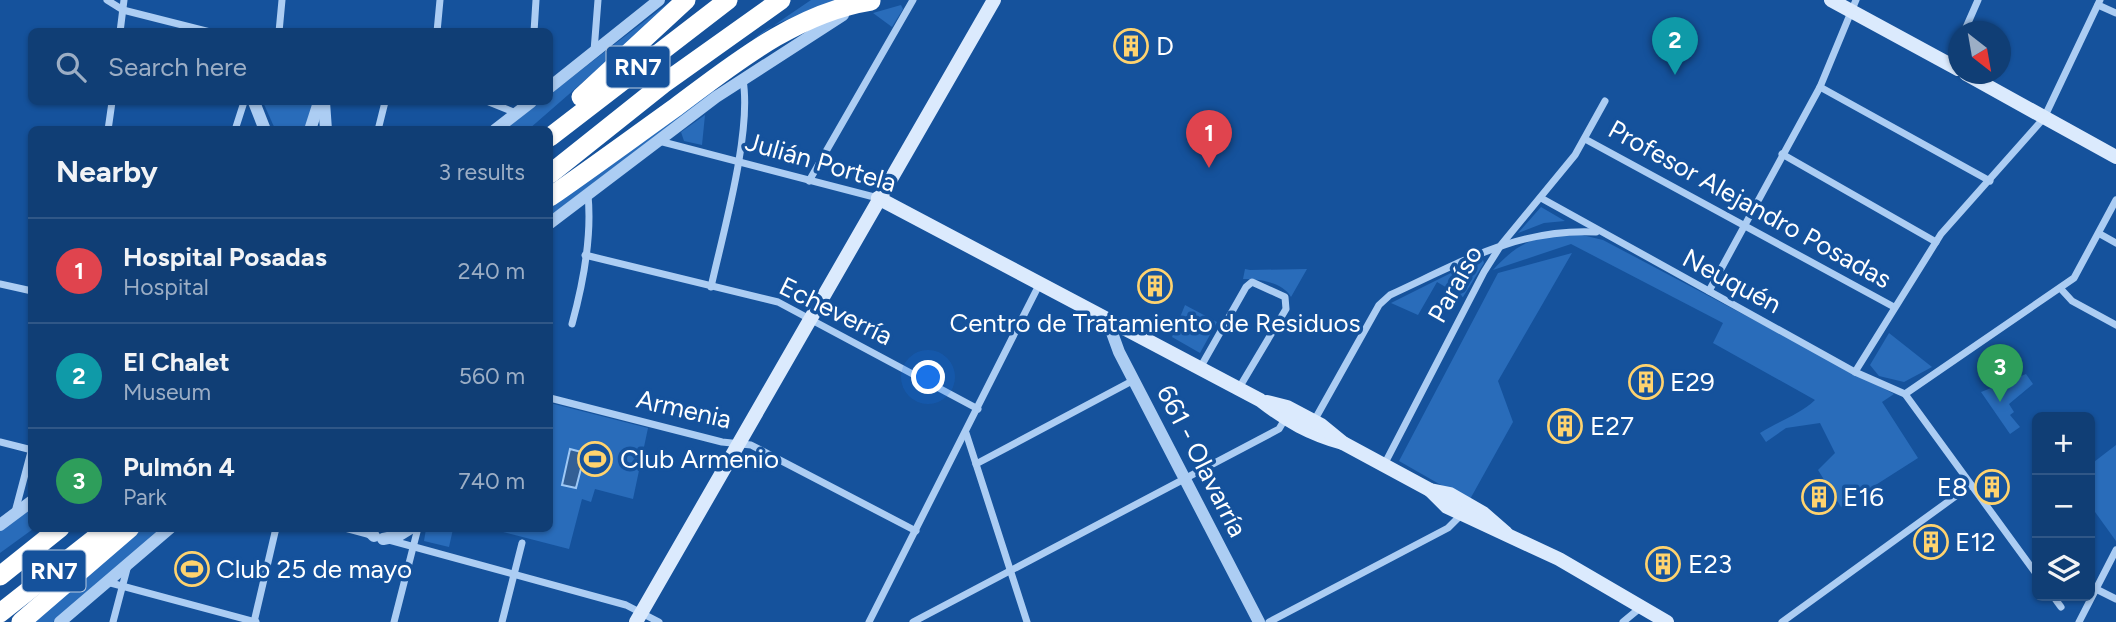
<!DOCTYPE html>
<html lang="en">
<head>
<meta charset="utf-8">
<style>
	body { margin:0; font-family:Figtree,sans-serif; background:#1e497d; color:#f1f3f6 }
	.controls { position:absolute; right:21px; bottom:21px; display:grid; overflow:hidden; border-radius:10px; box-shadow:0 2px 5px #0004 }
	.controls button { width:63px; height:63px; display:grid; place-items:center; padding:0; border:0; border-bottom:2px solid #305787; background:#103e75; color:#f1f3f6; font:35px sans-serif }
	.compass { position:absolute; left:1948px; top:21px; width:63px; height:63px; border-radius:50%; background:#103e75; box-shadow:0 2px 5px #0004; rotate:149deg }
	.you { position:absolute; left:929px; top:378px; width:24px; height:24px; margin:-18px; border:5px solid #fff; border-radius:50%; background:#1a73e8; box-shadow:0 0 0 10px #1a73e833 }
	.badge { display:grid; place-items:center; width:46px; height:46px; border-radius:50%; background:#8bbbb9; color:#fff; font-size:23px; font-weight:700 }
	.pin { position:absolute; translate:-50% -58px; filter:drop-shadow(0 2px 4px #0008) }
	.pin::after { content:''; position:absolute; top:37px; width:24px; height:21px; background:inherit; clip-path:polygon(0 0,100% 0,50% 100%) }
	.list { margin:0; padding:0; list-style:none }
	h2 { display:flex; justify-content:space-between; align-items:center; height:91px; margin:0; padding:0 28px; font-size:30px }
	h2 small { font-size:23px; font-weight:400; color:#9caec5 }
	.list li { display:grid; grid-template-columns:46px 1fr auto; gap:21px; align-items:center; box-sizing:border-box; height:105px; padding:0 28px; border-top:2px solid #305787 }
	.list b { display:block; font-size:26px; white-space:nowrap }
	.list p { margin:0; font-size:23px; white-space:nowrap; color:#9caec5 }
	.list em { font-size:23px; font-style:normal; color:#9caec5 }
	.icon { flex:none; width:38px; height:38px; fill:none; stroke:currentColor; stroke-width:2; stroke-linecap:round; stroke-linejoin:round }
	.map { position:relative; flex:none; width:2116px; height:622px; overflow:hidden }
	.search { position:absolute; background:#103e75; box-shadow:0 2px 5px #0004; left:28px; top:28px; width:525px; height:77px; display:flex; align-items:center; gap:18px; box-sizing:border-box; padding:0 24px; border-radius:10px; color:#9caec5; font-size:26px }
	.panel { position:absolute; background:#103e75; box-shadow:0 2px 5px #0004; left:28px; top:126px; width:525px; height:406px; border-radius:10px }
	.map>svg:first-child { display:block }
	.green { fill:#296cba }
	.water { fill:#335f95; stroke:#9ec8f5; stroke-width:2 }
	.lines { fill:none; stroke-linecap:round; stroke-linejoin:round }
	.minor { stroke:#accdf3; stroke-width:7 }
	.tertiary { stroke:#accdf3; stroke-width:12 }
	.secondary { stroke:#dbeafd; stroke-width:14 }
	.motorway { stroke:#fff; stroke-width:19 }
	.labels { text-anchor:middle; stroke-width:7; stroke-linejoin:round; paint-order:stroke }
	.shield { fill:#15529c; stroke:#b9cbe1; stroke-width:2 }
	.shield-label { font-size:24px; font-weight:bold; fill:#fff }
	.poi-label { font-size:26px; fill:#fff; stroke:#15529c; text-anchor:start }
	.street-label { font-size:26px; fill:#fff; stroke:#15529c }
</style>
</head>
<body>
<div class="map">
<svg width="2116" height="622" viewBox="0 0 2116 622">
	<rect width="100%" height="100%" fill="#15529c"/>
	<g class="green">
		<path d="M672,0H677L529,129L504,130L540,102H550V94Z"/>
		<path d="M811,0H853C818,11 762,19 742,53L738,50L719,63L593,159C664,102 736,51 811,0Z"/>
		<path d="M901,5L903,9L892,27L873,13Z"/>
		<path d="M714,90L715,91L550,216V201Z"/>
		<path d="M263,102H314L305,130L275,129Z"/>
		<path d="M705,115L702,145L684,141L681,132Z"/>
		<path d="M1541,207L1565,221L1544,223L1518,233Z"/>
		<path d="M1582,235L1603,240L1894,394L1882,402L1918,458L1841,507L1818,470L1835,453L1820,423L1786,428L1766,442L1760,433C1779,421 1799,415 1815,400L1713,343L1723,323L1571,244L1493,270C1523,237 1539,236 1582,235Z"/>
		<path d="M1572,253L1498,381L1513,422L1469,501L1399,461L1498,273Z"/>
		<path d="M1477,260H1483L1484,263L1463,297L1437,282L1418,315L1391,303Z"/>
		<path d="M1245,269L1250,270L1307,269L1291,297C1283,282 1259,279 1243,279Z"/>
		<path d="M1185,305L1217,322L1200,353L1172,337Z"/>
		<path d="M1889,333L1932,367L1904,382L1879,376L1870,365Z"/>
		<path d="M2026,374L2033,384L2009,404L2014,412L2010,415L2020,427L2010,434L1981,392Z"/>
		<path d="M550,403L648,428L633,499L595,489L591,502L582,499L569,549L491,529L550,528Z"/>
		<path d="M2116,445V541L2090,505V465Z"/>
		<path d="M31,506L33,529L0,553V530Z"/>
		<path d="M141,529H164L53,622H33Z"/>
		<path d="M426,529H453L449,547L424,541Z"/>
	</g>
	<path class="water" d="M570,449L585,453L576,488L562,485Z"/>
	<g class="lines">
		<g class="minor">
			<path d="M107,0L123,10L210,32"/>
			<path d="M2098,5L2116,13"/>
			<path d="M120,32L124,0"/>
			<path d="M279,32L282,0"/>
			<path d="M437,32L440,0"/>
			<path d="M534,32L536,0"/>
			<path d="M1964,32L1978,0"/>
			<path d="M594,51L598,0"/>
			<path d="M1949,64L1958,43"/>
			<path d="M1820,87L1990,181"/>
			<path d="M489,102L516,113"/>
			<path d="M108,130L112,102"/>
			<path d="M235,130L244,102"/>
			<path d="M378,130L385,102"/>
			<path d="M1585,139L1894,307"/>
			<path d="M659,141L878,198"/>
			<path d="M1782,154L1936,242"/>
			<path d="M809,181L913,0"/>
			<path d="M1541,198L1855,372L1905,394L2037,575"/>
			<path d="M2100,234L2116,243"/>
			<path d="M585,255L778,302L978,409"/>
			<path d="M0,284L32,291"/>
			<path d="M711,287C723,233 752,132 743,80"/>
			<path d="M2061,289L2072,301L2116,325"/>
			<path d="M1709,291L1820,87L1856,0"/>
			<path d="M572,324C583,284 592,236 588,195"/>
			<path d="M1200,368L1246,287L1252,282L1285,297L1286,309L1239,388"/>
			<path d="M1855,372L1941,234L2044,118L2100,0"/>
			<path d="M1905,394L2074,278L2116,200"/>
			<path d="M550,398L722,442L751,445L916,531"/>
			<path d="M1314,421L1379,305L1390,295C1460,263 1517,228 1596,232"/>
			<path d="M966,433L1027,622"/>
			<path d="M0,442L32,450"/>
			<path d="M976,464L1134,380"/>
			<path d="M1384,465L1484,272L1501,245L1575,155L1605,101"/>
			<path d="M15,512L32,448"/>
			<path d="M345,528L371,535"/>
			<path d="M389,540L626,605L659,622"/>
			<path d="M107,582L256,622"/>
			<path d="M2096,589L2116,599"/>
			<path d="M2053,596L2061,607"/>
			<path d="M113,622L128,565"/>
			<path d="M254,622L276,528"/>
			<path d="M394,622L418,528"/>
			<path d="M502,622L522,543"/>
			<path d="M869,622L1040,283"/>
			<path d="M913,622L1279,429L1285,419"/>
			<path d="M1269,622L1448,528L1461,515"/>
			<path d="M1623,622L1640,608"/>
			<path d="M1782,622L1971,485"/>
			<path d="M2079,622L2116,550"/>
		</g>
		<g class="tertiary">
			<path d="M550,87L659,0"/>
			<path d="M254,102L265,130"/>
			<path d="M324,102L326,130"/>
			<path d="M310,130L319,102"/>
			<path d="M495,130L531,102"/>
			<path d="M550,223L716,97L843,15"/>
			<path d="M1107,319L1119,352L1259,622"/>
			<path d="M0,525L32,501"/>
			<path d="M366,528L374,536"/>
			<path d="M383,539L398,536L411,528"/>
			<path d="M60,622L170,528"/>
		</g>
		<g class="secondary">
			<path d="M1831,0L1958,69"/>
			<path d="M1966,74L2116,157"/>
			<path d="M878,198L1260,400C1287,421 1310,434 1343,443"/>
			<path d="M1267,402L1287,407L1321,425L1343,443L1430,490L1450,494L1483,513L1506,533"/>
			<path d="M1430,490L1447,507L1559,559L1667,622"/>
			<path d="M636,622L994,0"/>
		</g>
		<g class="motorway">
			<path d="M581,97L686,0"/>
			<path d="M550,137L728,0"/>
			<path d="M550,174L663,84L781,0"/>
			<path d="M550,197C592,168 634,137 676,107C735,63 796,13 871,1"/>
			<path d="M0,576L60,528"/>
			<path d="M0,613L108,528"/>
			<path d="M21,622L130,528"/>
		</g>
	</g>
	<defs>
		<g id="building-ring" transform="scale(1.75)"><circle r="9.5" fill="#15529c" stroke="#ffd36e" stroke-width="1.5"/><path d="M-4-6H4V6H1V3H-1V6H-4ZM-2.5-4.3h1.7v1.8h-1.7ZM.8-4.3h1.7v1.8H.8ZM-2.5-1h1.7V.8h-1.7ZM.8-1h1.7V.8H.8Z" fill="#ffd36e"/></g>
		<g id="stadium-ring" transform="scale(1.75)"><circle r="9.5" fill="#15529c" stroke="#ffd36e" stroke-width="1.5"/><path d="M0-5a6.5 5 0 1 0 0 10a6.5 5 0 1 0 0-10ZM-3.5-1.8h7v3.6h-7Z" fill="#ffd36e"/></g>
	</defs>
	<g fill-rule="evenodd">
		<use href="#building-ring" x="1131" y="46"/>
		<use href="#building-ring" x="1155" y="286"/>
		<use href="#building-ring" x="1646" y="382"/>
		<use href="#building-ring" x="1565" y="426"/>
		<use href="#stadium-ring" x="595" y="459"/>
		<use href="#building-ring" x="1992" y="487"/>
		<use href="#building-ring" x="1819" y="497"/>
		<use href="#building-ring" x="1931" y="542"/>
		<use href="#building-ring" x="1663" y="564"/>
		<use href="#stadium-ring" x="192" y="569"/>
	</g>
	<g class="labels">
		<g class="shield">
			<rect x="606.5" y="46.5" width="63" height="41" rx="5"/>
			<rect x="22.5" y="550.5" width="63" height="41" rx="5"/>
		</g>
		<g class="shield-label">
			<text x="638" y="75">RN7</text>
			<text x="54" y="579">RN7</text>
		</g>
		<g class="poi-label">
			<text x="1156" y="55">D</text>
			<text x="1155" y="332" text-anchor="middle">Centro de Tratamiento de Residuos</text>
			<text x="1670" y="391">E29</text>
			<text x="1590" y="435">E27</text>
			<text x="620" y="468">Club Armenio</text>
			<text x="1968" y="496" text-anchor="end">E8</text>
			<text x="1843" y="506">E16</text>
			<text x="1955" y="551">E12</text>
			<text x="1688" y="573">E23</text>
			<text x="216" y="578">Club 25 de mayo</text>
		</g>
		<g class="street-label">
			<text transform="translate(821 162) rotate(16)" y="9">Julián Portela</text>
			<text transform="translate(1750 204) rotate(29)" y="9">Profesor Alejandro Posadas</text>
			<text transform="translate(1732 281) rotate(28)" y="9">Neuquén</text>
			<text transform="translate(1455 284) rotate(-61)" y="9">Paraíso</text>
			<text transform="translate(836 311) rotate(26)" y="9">Echeverría</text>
			<text transform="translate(684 409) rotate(13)" y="9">Armenia</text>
			<text transform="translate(1202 461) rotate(63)" y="9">661 - Olavarría</text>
		</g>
	</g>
</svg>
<div class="controls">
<button>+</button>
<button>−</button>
<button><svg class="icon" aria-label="layers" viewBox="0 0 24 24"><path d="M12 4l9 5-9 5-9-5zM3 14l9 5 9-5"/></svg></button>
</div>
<svg class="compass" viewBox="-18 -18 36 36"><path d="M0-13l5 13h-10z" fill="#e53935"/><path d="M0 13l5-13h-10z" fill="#9caec5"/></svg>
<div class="you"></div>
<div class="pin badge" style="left:1209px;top:168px;background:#e0444e">1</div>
<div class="pin badge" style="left:1675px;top:75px;background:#0f9aa8">2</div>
<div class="pin badge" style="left:2000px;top:402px;background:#2e9e5b">3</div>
<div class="search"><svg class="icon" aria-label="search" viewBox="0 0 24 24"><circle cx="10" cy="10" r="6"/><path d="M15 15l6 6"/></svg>Search here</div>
<section class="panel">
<h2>Nearby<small>3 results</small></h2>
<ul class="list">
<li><span class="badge" style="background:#e0444e">1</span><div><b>Hospital Posadas</b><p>Hospital</p></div><em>240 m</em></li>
<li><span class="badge" style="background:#0f9aa8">2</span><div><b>El Chalet</b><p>Museum</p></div><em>560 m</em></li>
<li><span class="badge" style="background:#2e9e5b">3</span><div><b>Pulmón 4</b><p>Park</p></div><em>740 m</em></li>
</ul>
</section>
</div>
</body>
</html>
